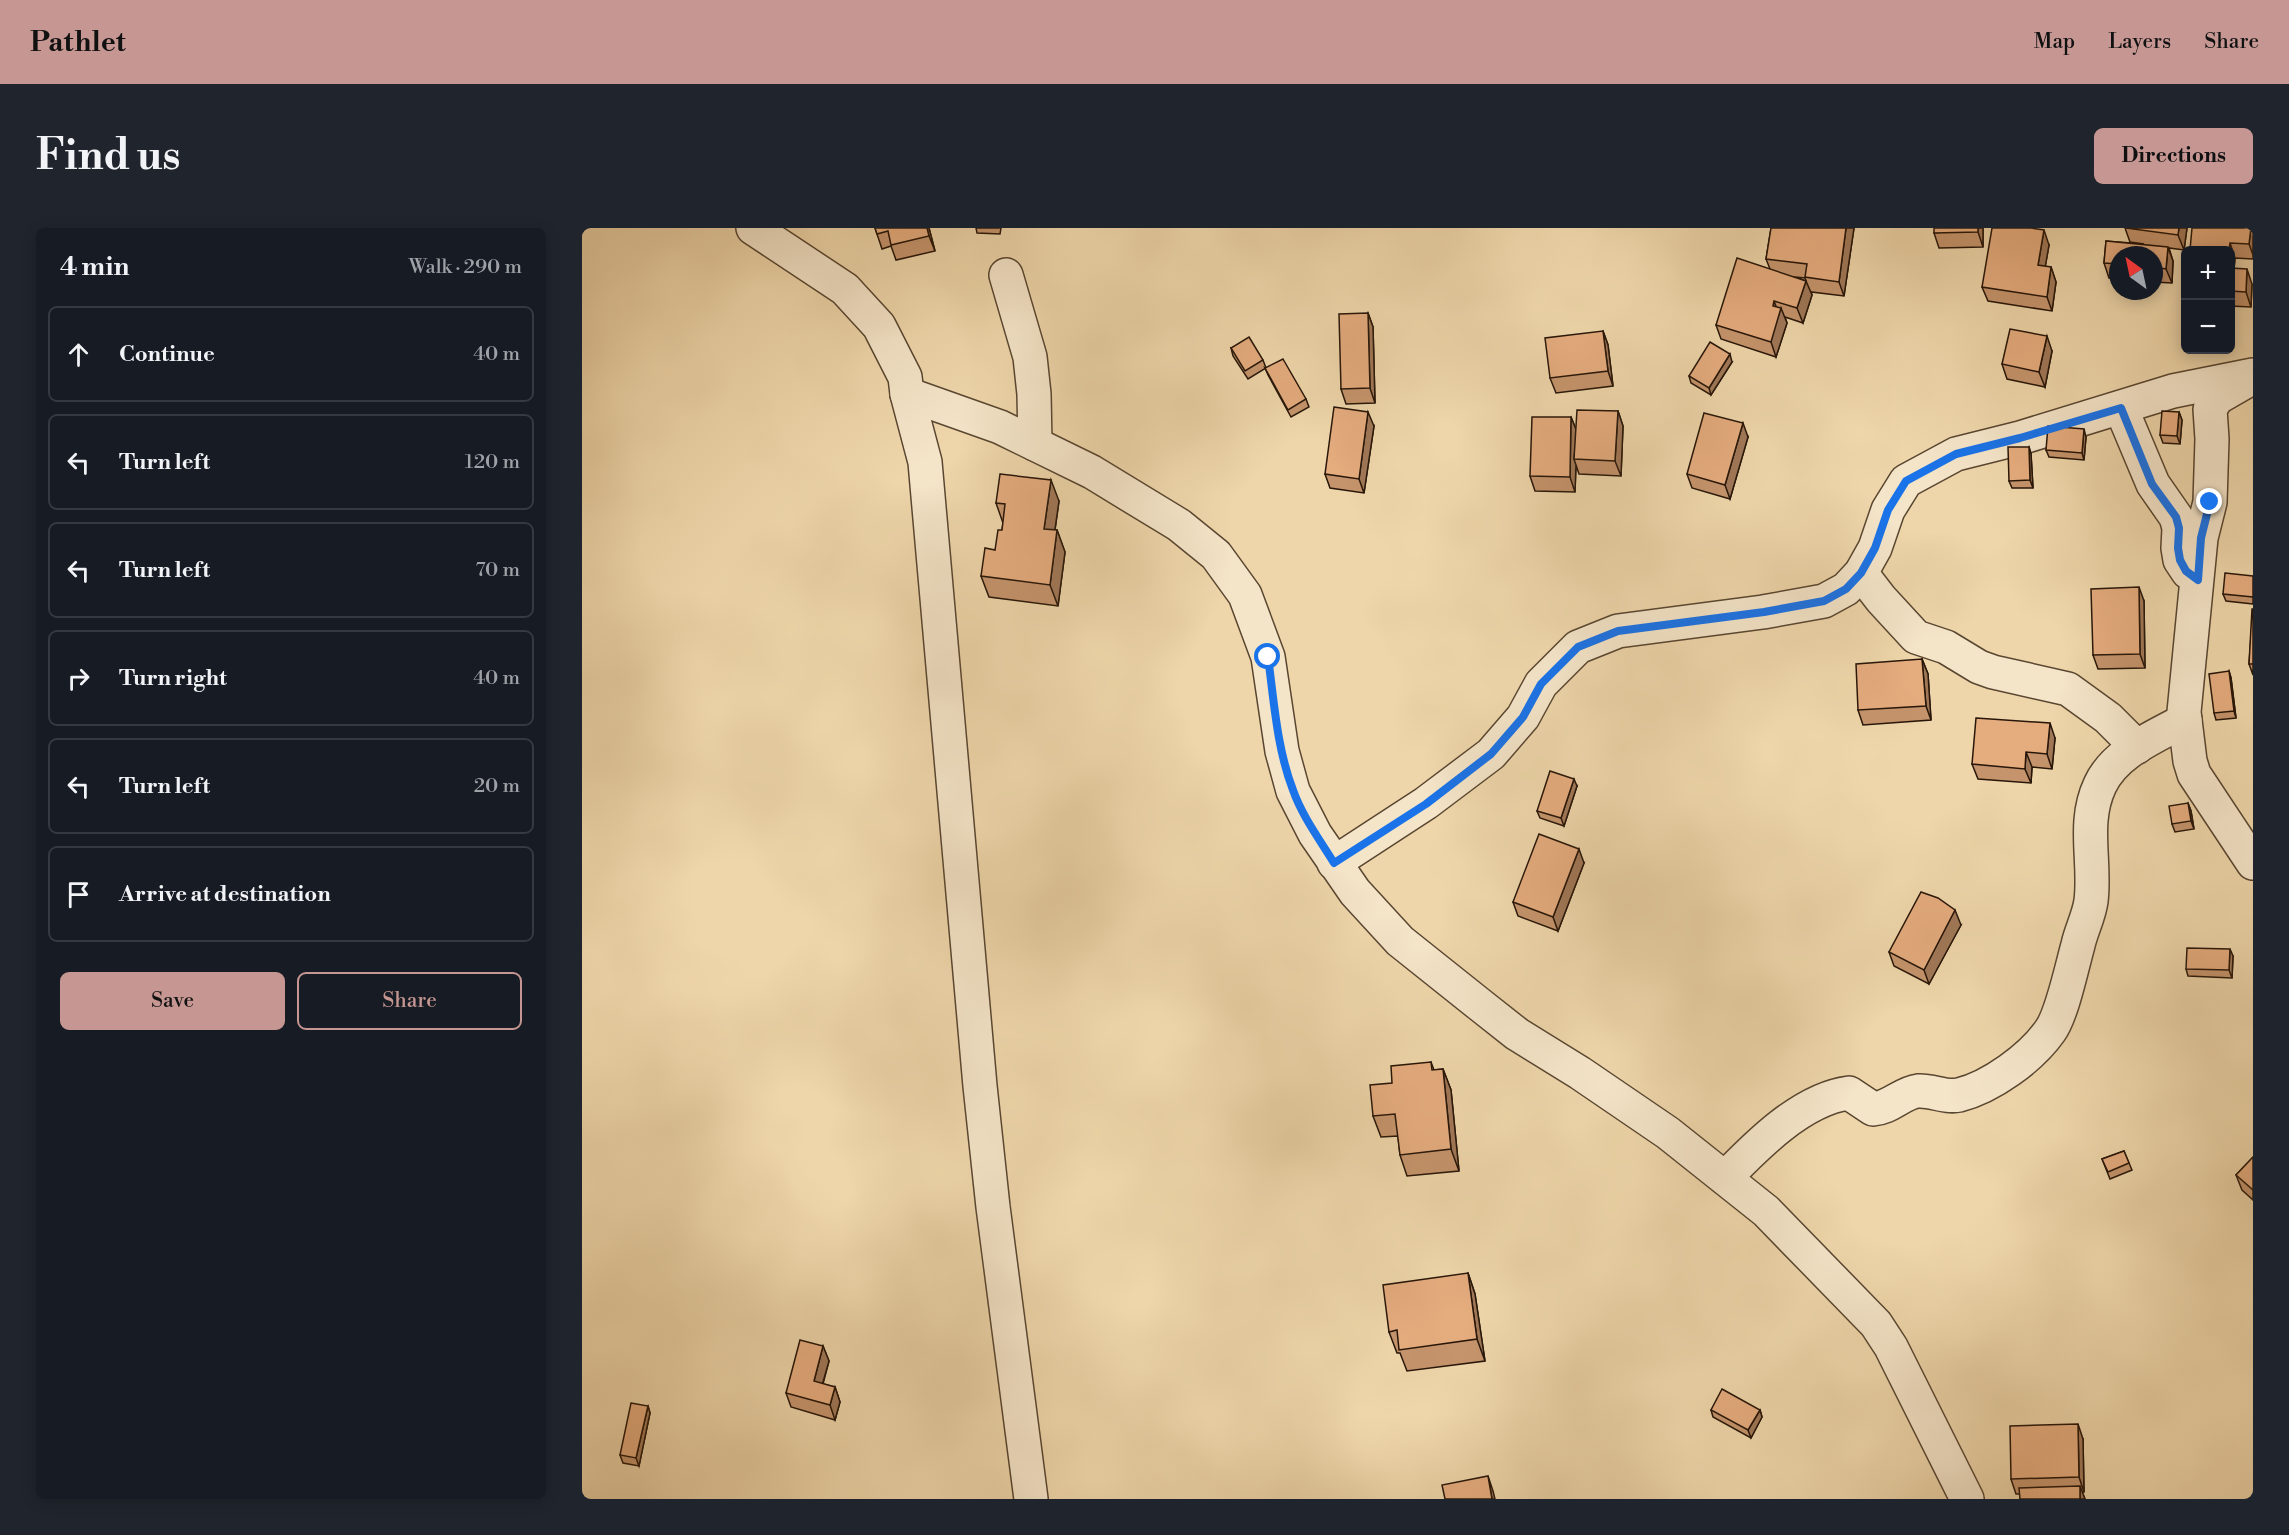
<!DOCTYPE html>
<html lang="en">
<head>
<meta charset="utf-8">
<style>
	body { margin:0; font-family:"Libre Bodoni",serif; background:#20242c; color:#f1f3f6 }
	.controls { position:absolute; right:18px; top:18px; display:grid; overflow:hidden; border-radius:9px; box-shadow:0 3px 15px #0003 }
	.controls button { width:54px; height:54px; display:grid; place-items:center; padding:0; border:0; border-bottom:2px solid #363941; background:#171b24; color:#f1f3f6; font:30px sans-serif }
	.compass { position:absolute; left:1527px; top:18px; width:54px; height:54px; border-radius:50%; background:#171b24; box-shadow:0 3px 15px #0003; rotate:327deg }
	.stop { position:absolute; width:18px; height:18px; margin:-14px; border:4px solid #1a73e8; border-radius:50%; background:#fff }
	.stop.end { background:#1a73e8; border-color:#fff; box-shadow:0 2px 6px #0008 }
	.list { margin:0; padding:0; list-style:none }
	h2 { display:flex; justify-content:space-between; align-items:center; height:78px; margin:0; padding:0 24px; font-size:26px }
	h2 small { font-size:20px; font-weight:400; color:#9ea1a6 }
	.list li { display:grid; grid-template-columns:39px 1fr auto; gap:18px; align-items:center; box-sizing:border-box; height:96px; margin:0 12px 12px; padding:0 12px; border:2px solid #363941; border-radius:9px }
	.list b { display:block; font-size:22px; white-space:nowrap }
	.list em { font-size:20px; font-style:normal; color:#9ea1a6 }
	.actions { display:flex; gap:12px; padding:18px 24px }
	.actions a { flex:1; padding:14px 0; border:2px solid #c59692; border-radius:9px; text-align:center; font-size:21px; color:#c59692 }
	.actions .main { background:#c59692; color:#111 }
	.icon { flex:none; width:33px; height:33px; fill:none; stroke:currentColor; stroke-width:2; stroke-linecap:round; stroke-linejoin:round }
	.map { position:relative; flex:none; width:1671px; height:1271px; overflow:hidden; border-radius:9px }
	header { display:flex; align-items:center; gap:36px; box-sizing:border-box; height:84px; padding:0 30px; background:#c59692; color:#111 }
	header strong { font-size:28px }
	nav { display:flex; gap:33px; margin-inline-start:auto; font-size:21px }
	.intro { display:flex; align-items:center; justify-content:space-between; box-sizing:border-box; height:144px; padding:0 36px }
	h1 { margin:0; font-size:42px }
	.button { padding:15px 27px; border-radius:9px; background:#c59692; color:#111; font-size:21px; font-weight:700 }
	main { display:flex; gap:36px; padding:0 36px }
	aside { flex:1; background:#171b24; border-radius:9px; box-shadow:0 3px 15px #0003 }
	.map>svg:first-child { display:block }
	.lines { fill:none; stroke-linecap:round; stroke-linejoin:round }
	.minor-casing { stroke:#594631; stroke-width:36 }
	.minor { stroke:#f4e4c8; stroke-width:33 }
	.wall { fill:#c5946c; stroke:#271609; stroke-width:1.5; fill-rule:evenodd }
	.shaded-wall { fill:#a07858; stroke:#271609; stroke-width:1.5 }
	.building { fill:#e5ac7e; stroke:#271609; stroke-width:1.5 }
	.route { stroke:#1a73e8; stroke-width:8 }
</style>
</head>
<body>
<header>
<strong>Pathlet</strong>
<nav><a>Map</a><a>Layers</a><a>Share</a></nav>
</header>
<div class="intro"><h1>Find us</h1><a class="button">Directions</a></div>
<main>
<aside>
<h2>4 min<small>Walk · 290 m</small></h2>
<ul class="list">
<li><svg class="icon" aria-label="ahead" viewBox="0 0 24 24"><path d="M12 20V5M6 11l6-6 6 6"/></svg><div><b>Continue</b></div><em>40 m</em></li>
<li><svg class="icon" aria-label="left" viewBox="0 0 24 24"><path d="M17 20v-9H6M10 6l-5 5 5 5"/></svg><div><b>Turn left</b></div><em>120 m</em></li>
<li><svg class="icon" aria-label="left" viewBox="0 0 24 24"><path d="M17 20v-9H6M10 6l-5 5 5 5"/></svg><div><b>Turn left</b></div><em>70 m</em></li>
<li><svg class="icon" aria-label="right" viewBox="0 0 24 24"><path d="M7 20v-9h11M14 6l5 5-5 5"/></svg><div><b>Turn right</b></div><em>40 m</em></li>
<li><svg class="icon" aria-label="left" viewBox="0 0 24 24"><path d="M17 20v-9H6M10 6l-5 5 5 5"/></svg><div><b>Turn left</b></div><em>20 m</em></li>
<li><svg class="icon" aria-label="arrive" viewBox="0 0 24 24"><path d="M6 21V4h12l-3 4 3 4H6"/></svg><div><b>Arrive at destination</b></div></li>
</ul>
<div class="actions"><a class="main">Save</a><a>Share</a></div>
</aside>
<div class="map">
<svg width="1671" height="1271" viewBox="0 0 1671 1271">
	<rect width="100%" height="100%" fill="#eed6aa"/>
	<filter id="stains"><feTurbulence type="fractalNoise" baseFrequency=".00333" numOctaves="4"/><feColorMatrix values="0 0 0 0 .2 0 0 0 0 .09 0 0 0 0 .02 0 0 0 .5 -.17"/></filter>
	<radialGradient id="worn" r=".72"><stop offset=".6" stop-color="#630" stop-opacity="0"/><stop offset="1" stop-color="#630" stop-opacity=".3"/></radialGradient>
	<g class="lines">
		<g class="minor-casing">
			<g id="minor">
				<path d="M171,0L263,61L297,98L323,149L325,166L343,234L398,858L411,979L449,1271"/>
				<path d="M424,47L448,129L452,166L453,216"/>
				<path d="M1666,152L1635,170L1628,181L1630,211L1628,274L1619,310L1602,484L1608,533L1612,546L1671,635"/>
				<path d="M325,166L418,199L510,244L597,297L634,327L663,367L686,429L700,523L711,563L733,606L773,664L818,713L897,776L935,806L998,845L1086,905L1184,983L1294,1096L1309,1119L1385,1271"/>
				<path d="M1539,180L1571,256L1594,289L1597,300L1596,320L1598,332L1606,344"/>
				<path d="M1279,345L1299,371L1334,409L1364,419L1397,439L1411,444L1486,461L1526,490L1555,519"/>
				<path d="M752,635L844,575L909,526L941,489L959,456L996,419L1036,403L1181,384L1242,373L1264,361L1279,345L1293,320L1306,282L1324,253L1374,226L1438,210L1591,163L1671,147"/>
				<path d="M1143,950C1174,918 1220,871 1267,865L1291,881C1308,880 1320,865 1336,863C1350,862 1363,870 1377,867C1409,859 1449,830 1468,803C1480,787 1490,738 1496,717C1499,703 1507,688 1509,673C1514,634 1500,595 1518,557C1533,524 1573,509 1603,492"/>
			</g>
		</g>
		<use href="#minor" class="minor"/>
	</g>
	<g class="wall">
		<path d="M293,0H347L353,23L314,32L309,18L300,21Z"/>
		<path d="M394,0H419L418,6L395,5Z"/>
		<path d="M1189,0H1272L1262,68L1229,64L1230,67L1221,95L1203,89L1205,95L1194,129L1139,111L1134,97L1188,41L1184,31ZM1212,49L1223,50L1224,53Z"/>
		<path d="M1401,0V19L1357,20L1352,5Z"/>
		<path d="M1543,0H1605L1602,22L1587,20L1591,33L1590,55L1572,54V27H1536V51L1527,50L1522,35L1524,13L1562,16L1548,14Z"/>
		<path d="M1671,0V31L1653,30L1652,40L1670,56L1669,79L1648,78V22H1608Z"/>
		<path d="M1467,17L1463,39H1469L1474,54L1470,83L1406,73L1400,59Z"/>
		<path d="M786,85L791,99L793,175L764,176L759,161Z"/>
		<path d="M1021,103L1026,117L1031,158L974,165L968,150Z"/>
		<path d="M649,120L681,132L684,140L666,151L651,128Z"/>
		<path d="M1470,123L1463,159L1425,151L1420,136Z"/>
		<path d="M1150,134L1129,167L1109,155L1107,148Z"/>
		<path d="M683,140L724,171L727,179L709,189L686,147Z"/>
		<path d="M1036,183L1041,198L1039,248L997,246L994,237L993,264L953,263L948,248L989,189L994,201Z"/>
		<path d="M1597,184L1600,192L1598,216L1581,215L1578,207Z"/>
		<path d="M792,198L782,265L748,260L743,246Z"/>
		<path d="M1166,209L1148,271L1110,260L1105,246Z"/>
		<path d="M1504,209L1502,232L1467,229L1464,222Z"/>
		<path d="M1447,219L1449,226L1451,260H1430L1427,253Z"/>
		<path d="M477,273L473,302H475L483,324L476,378L407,369L399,348L413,322L420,302L421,295L414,275Z"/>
		<path d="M1671,348V376L1644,373L1641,366Z"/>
		<path d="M1562,373L1563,440L1516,441L1511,427Z"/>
		<path d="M1671,381V447L1667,436Z"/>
		<path d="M1340,431L1346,446L1349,492L1281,497L1276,482Z"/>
		<path d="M1647,443L1649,450L1654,490L1634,492L1632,485Z"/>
		<path d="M1473,510L1470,541L1450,539L1449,555L1396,551L1390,536Z"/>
		<path d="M995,558L982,598L958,590L955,583Z"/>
		<path d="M1606,575L1609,583L1612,601L1593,604L1590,596Z"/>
		<path d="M1002,635L976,703L936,688L931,674Z"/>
		<path d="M1379,697L1347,756L1312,738L1307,724Z"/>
		<path d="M1651,728L1650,750L1606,748L1604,741Z"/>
		<path d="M849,834L852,842L861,841L869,862L877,943L825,948L818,927L816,908L799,909L791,888L810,855Z"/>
		<path d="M1542,923L1550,942L1528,951L1520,931Z"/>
		<path d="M1671,929V972L1660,962L1654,947Z"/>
		<path d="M886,1045L893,1066L903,1133L825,1143L818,1125H815L807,1104Z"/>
		<path d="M241,1118L247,1133L241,1156L253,1159L258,1174L253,1192L209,1179L204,1165Z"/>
		<path d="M66,1178L68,1185L57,1238L41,1235L38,1227Z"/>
		<path d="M1129,1182H1178L1180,1189L1169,1210L1131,1189Z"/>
		<path d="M1501,1211L1502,1264H1500L1503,1271H1438V1266H1434L1429,1251Z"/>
	</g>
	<g class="shaded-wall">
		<path d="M345,0H347L353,23L347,8Z"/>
		<path d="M1264,0H1272L1262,68L1257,54Z"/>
		<path d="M1396,0H1401V19L1396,4Z"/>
		<path d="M1597,0H1605L1602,22L1596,7Z"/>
		<path d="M1669,0H1671V27L1667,16Z"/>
		<path d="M1462,2L1467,17L1461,52L1456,37Z"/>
		<path d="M1648,15L1653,30L1651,54L1648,48V22H1647Z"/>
		<path d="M1586,19L1591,33L1590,55L1584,41Z"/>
		<path d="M1469,39L1474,54L1470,83L1465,69Z"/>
		<path d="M1665,41L1670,56L1669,79L1664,64Z"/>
		<path d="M1224,53L1230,67L1221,95L1215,80Z"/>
		<path d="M1192,73L1197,86L1199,80L1205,95L1194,129L1189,114L1191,78Z"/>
		<path d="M786,85L791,99L793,175L788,160Z"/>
		<path d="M1021,103L1026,117L1031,158L1026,143Z"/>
		<path d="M1465,108L1470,123L1463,159L1457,144Z"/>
		<path d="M1148,126L1150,134L1129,167L1127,160Z"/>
		<path d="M1036,183L1041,198L1039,248L1033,233Z"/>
		<path d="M786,184L792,198L782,265L777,251Z"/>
		<path d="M1597,184L1600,192L1598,216L1595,208Z"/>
		<path d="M989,189L995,204L992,231L994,237L993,264L988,249Z"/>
		<path d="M1161,195L1166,209L1148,271L1143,257Z"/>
		<path d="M1502,201L1504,209L1502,232L1500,225Z"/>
		<path d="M1447,219L1449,226L1451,260L1448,252Z"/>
		<path d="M469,252L477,273L470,322L462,301Z"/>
		<path d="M475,302L483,324L476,378L468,357Z"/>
		<path d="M1557,359L1562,373L1563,440L1558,426Z"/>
		<path d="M1340,431L1346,446L1349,492L1344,478Z"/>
		<path d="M1647,443L1649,450L1654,490L1652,483Z"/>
		<path d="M1468,495L1473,510L1470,541L1465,526Z"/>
		<path d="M1444,524L1450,539L1449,555L1443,541Z"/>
		<path d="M992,551L995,558L982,598L979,590Z"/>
		<path d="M1606,575L1609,583L1612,601L1609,593Z"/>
		<path d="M997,621L1002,635L976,703L971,689Z"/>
		<path d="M1373,682L1379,697L1347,756L1342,742Z"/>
		<path d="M1648,721L1651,728L1650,750L1647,742Z"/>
		<path d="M861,841L869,862L877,943L869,921Z"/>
		<path d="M886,1045L893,1066L903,1133L895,1111Z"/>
		<path d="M241,1118L247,1133L237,1168L232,1153Z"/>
		<path d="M253,1159L258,1174L253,1192L248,1177Z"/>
		<path d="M66,1178L68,1185L57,1238L54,1230Z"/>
		<path d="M1178,1182L1180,1189L1169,1210L1166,1202Z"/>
		<path d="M1496,1196L1501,1211L1502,1264L1497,1249Z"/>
		<path d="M906,1248L911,1263L913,1271H910Z"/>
		<path d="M1498,1258L1503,1271H1498Z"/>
	</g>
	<g class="building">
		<path d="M293,0H345L347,8L309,17L306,3L295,6Z"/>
		<path d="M1189,0H1264L1257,54L1223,49L1225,36L1184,31Z"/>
		<path d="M1352,0H1396V4L1352,5Z"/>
		<path d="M1410,0H1449L1462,2L1456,37L1469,39L1465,69L1400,59Z"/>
		<path d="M1544,0H1597L1596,7Z"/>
		<path d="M1610,0H1669L1667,16L1648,15L1647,22H1608Z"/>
		<path d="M1524,13L1586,19L1584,41L1572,39V27H1536V36L1522,35Z"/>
		<path d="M1155,30L1224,53L1215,80L1192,73L1191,78L1199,80L1189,114L1134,97Z"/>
		<path d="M1648,40L1665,41L1664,64L1648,63Z"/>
		<path d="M786,85L788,160L759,161L757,86Z"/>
		<path d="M1428,101L1465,108L1457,144L1420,136Z"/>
		<path d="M1021,103L1026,143L968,150L963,110Z"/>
		<path d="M667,109L681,132L663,143L649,120Z"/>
		<path d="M1128,114L1148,126L1127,160L1107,148Z"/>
		<path d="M701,131L724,171L706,182L683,140Z"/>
		<path d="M752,179L786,184L777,251L743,246Z"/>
		<path d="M995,182L1036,183L1033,233L992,231Z"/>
		<path d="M1580,183L1597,184L1595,208L1578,207Z"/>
		<path d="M1122,185L1161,195L1143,257L1105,246Z"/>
		<path d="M950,189H989L988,249L948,248Z"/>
		<path d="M1466,198L1502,201L1500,225L1464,222Z"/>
		<path d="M1426,219H1447L1448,252L1427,253Z"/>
		<path d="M418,246L469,252L462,301L475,302L468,357L399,348L403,320L413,322L416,302H420L423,276L414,275Z"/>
		<path d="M1643,345L1671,348V369L1641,366Z"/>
		<path d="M1557,359L1558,426L1511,427L1509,361Z"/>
		<path d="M1670,381H1671V436H1667Z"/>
		<path d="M1340,431L1344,478L1276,482L1274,436Z"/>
		<path d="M1647,443L1652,483L1632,485L1627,446Z"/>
		<path d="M1394,490L1468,495L1465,526L1444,524L1443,541L1390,536Z"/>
		<path d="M968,543L992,551L979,590L955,583Z"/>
		<path d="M1606,575L1609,593L1590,596L1587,578Z"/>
		<path d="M957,606L997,621L971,689L931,674Z"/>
		<path d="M1339,664L1356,670L1373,682L1342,742L1307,724Z"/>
		<path d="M1605,720L1648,721L1647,742L1604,741Z"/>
		<path d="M849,834L850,842L861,841L869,921L818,927L813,886L791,888L788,857L810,855L809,838Z"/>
		<path d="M1542,923L1547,935L1526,944L1520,931Z"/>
		<path d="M1671,929V962L1654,947Z"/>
		<path d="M886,1045L895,1111L817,1122L815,1102L807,1104L801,1057Z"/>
		<path d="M218,1112L241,1118L232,1153L253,1159L248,1177L204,1165Z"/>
		<path d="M1140,1161L1178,1182L1166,1202L1129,1182Z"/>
		<path d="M49,1175L66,1178L54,1230L38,1227Z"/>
		<path d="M1496,1196L1497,1249L1429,1251L1428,1198Z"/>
		<path d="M906,1248L910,1271H863L860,1257Z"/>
		<path d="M1498,1258V1271H1438L1437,1260Z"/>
	</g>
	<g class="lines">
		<path class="route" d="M686,429C692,473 695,521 711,562C720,588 738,612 752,635L844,576L909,526L941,489L959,456L996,419L1036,403L1182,384L1242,373L1264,361L1279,345L1293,320L1306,282L1324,253L1374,226L1438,210L1539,180L1570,256L1594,289L1597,300L1596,320L1598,332L1604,343L1616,352L1619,310L1628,274"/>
	</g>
	<rect width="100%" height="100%" filter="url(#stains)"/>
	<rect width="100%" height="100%" fill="url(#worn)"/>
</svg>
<div class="controls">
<button>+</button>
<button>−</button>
</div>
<svg class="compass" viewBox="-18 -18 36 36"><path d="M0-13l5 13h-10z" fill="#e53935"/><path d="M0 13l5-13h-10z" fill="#9ea1a6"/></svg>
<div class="stop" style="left:686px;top:429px"></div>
<div class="stop end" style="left:1628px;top:274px"></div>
</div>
</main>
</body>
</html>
